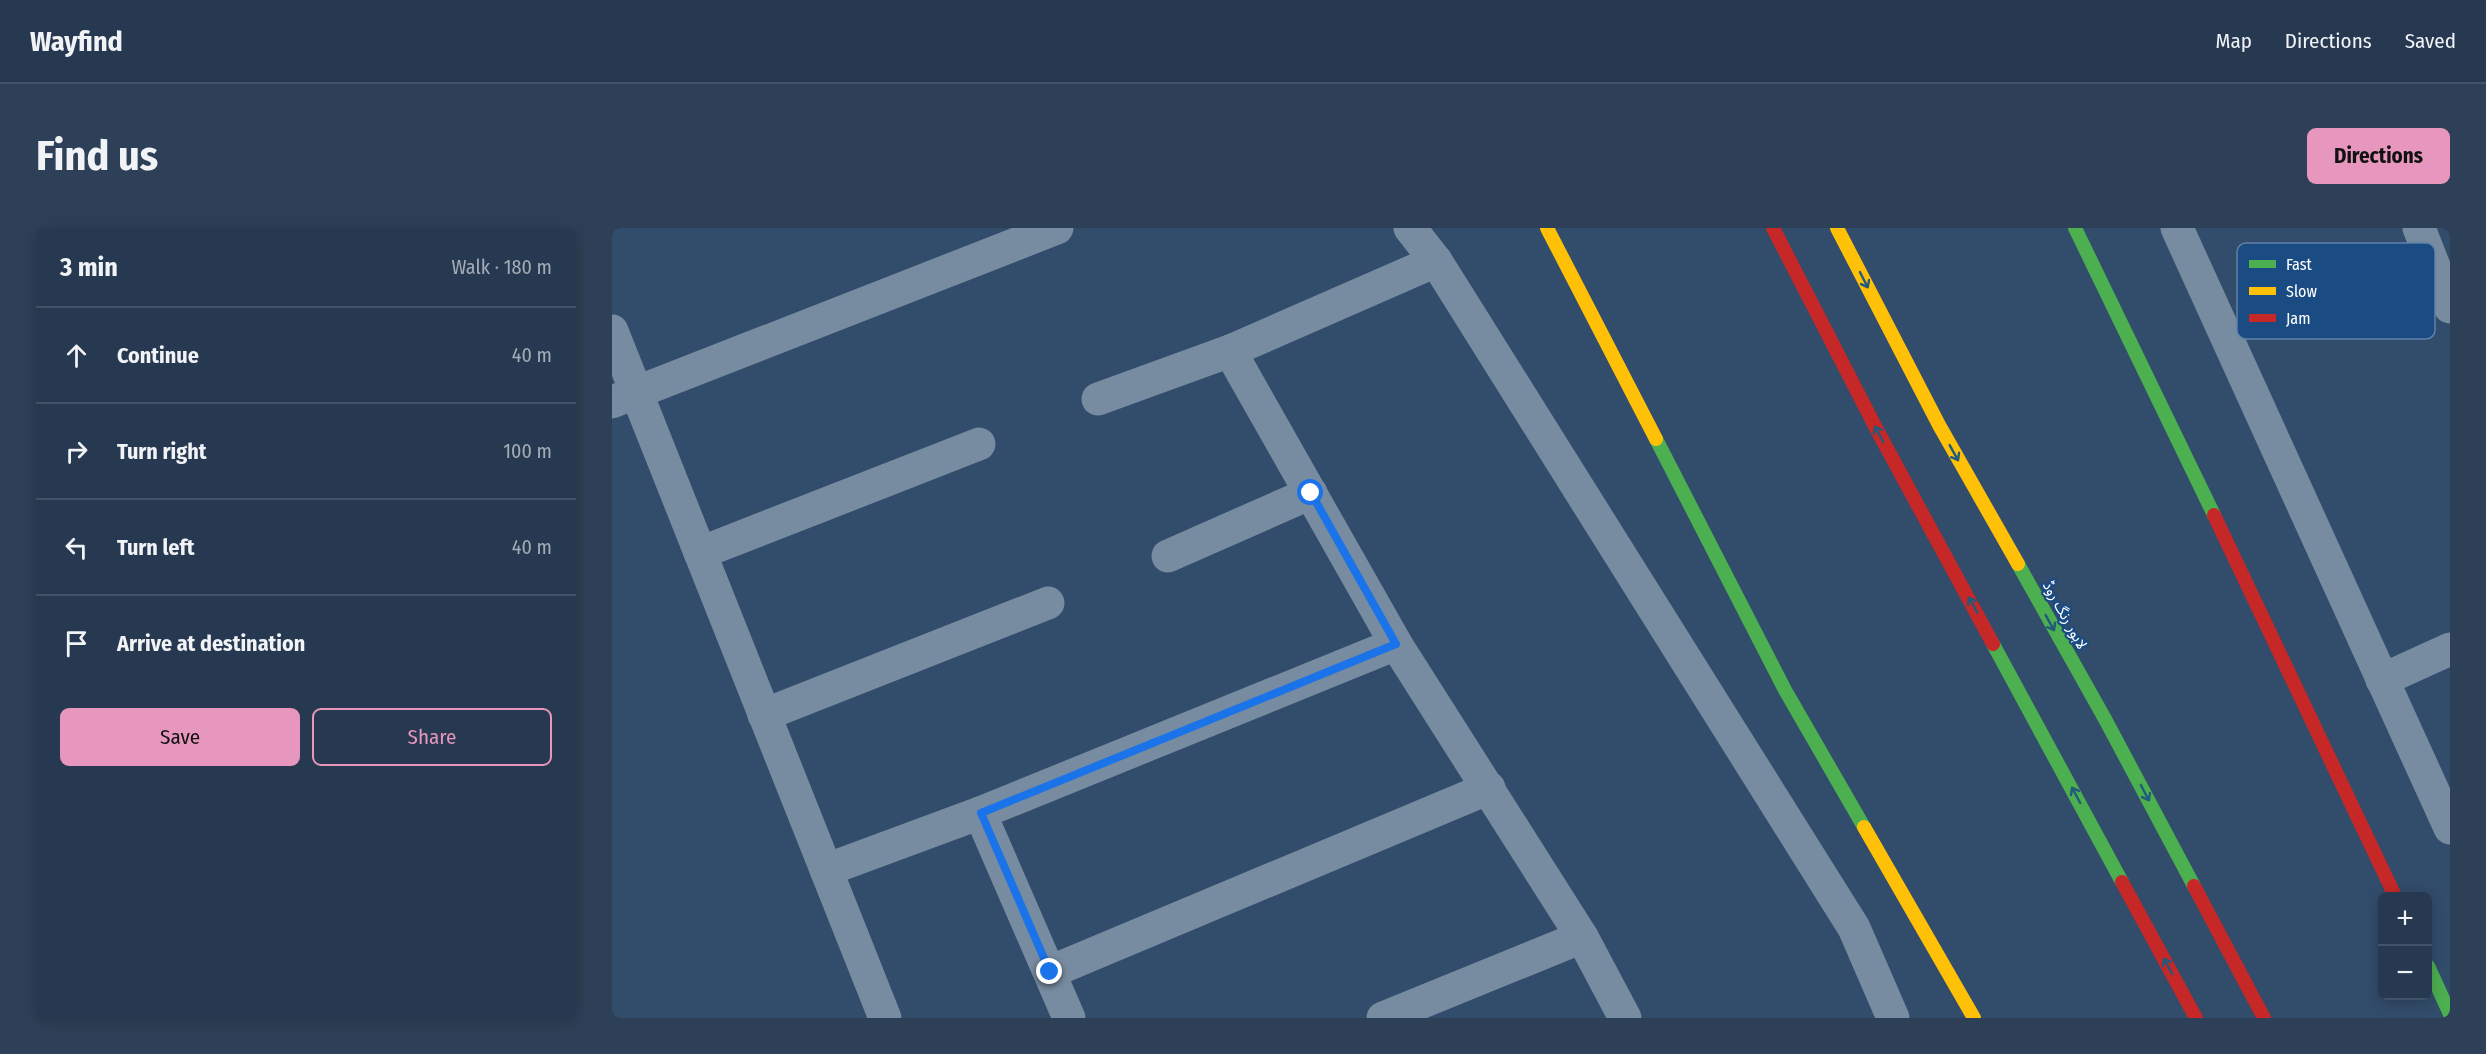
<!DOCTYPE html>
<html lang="en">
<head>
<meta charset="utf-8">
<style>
	body { margin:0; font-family:"Fira Sans Condensed","Noto Sans Arabic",sans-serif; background:#2e4057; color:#f1f3f6 }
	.controls { position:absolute; right:18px; bottom:18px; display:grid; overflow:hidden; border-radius:9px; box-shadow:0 3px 15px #0003 }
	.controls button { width:54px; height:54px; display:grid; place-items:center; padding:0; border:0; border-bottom:2px solid #425367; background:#263950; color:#f1f3f6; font:30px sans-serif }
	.stop { position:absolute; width:18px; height:18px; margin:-14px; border:4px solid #1a73e8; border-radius:50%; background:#fff }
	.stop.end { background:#1a73e8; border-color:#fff; box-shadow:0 2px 6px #0008 }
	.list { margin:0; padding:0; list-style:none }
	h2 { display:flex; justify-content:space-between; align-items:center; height:78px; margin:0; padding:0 24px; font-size:26px }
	h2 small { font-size:20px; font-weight:400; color:#a4acb7 }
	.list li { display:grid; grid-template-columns:39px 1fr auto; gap:18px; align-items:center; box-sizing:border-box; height:96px; padding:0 24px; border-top:2px solid #425367 }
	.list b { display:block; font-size:22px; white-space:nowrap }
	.list em { font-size:20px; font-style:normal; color:#a4acb7 }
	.actions { display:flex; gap:12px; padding:18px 24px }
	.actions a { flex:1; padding:14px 0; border:2px solid #e797bd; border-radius:9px; text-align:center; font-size:21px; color:#e797bd }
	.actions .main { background:#e797bd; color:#111 }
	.icon { flex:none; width:33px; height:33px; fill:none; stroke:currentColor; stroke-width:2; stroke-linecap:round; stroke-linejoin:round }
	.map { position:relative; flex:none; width:1838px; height:790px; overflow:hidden; border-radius:9px }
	header { display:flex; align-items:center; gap:36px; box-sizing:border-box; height:84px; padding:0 30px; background:#263950; border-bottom:2px solid #425367 }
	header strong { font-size:28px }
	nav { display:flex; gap:33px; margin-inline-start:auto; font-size:21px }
	.intro { display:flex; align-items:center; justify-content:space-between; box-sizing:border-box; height:144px; padding:0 36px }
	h1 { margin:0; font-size:42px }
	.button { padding:15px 27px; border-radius:9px; background:#e797bd; color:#111; font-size:21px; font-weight:700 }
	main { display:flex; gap:36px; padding:0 36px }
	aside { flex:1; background:#263950; border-radius:9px; box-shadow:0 3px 15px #0003 }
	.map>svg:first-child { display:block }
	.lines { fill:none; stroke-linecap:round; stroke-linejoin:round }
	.street { stroke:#788ca1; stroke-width:33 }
	.fast { stroke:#4caf50; stroke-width:14 }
	.slow { stroke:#ffc107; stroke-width:14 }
	.jam { stroke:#c62828; stroke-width:14 }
	.oneway { stroke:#225a7b }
	.route { stroke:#1a73e8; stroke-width:8 }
	.labels { text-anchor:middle; stroke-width:4.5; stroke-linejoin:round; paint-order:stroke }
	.street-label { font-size:15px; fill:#fff; stroke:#1a4b83 }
	.key { fill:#1a4b83; stroke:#5f81a8; stroke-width:1.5 }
	.key-label { font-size:16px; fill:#fff }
</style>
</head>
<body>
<header>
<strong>Wayfind</strong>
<nav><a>Map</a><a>Directions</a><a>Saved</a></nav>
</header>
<div class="intro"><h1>Find us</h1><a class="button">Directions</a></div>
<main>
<aside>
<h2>3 min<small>Walk · 180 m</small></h2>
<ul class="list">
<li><svg class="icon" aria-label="ahead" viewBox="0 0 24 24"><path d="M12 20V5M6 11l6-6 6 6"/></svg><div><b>Continue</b></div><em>40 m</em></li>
<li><svg class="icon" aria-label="right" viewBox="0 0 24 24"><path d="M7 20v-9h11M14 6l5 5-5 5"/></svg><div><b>Turn right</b></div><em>100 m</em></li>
<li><svg class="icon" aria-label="left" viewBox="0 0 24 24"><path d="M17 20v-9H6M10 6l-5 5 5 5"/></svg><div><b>Turn left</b></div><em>40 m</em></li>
<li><svg class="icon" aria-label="arrive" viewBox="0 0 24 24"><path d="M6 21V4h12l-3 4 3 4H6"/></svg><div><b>Arrive at destination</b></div></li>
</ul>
<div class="actions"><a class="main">Save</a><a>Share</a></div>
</aside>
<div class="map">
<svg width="1838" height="790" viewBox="0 0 1838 790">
	<rect width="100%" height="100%" fill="#324c6b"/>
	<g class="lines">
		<g class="street">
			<path d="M798,0L824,33L1242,700L1281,790"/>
			<path d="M1565,0L1838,600"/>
			<path d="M1807,0L1838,79"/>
			<path d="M0,103L273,790"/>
			<path d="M618,123L784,416L970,709L1013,790"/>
			<path d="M486,171L618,123L824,33"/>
			<path d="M0,174L445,0"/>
			<path d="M88,325L367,216"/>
			<path d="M556,328L699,265"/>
			<path d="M1770,452L1838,421"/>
			<path d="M152,487L436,375"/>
			<path d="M368,585L457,790"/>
			<path d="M214,642L368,585L784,416"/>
			<path d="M438,744L877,560"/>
			<path d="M771,790L970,709"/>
		</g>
		<g class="fast">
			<path d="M1463,0L1602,287"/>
			<path d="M1044,211L1173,462L1252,599"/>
			<path d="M1406,336L1493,491L1582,658"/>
			<path d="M1381,416L1510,654"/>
			<path d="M1816,738L1838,786"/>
		</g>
		<g class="slow">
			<path d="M935,0L1044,211"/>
			<path d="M1225,0L1327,197L1406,336"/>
			<path d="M1252,599L1362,790"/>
		</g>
		<g class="jam">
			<path d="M1161,0L1265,202L1381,416"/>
			<path d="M1602,287L1783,668"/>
			<path d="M1510,654L1584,790"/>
			<path d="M1582,658L1652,790"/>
		</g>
	</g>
	<defs><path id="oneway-shaft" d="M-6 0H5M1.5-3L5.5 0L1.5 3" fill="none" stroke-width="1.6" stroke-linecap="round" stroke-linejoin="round" transform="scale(1.5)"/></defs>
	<g class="oneway">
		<use href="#oneway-shaft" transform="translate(1252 52) rotate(63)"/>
		<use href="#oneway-shaft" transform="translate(1267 206) rotate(-118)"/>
		<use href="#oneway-shaft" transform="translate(1342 225) rotate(61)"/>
		<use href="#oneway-shaft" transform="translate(1361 377) rotate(-119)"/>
		<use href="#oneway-shaft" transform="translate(1438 395) rotate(61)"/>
		<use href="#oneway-shaft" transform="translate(1533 565) rotate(62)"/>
		<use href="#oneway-shaft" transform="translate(1464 567) rotate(-118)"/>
		<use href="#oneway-shaft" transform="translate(1556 738) rotate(-118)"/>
	</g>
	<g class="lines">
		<path class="route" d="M438,744L369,585L784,416L699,265"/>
	</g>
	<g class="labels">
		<g class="street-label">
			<text transform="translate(1453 387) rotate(61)" y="5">لاہور رنگ روڈ</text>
		</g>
	</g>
	<rect x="1625" y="15" width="198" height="96" rx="9" class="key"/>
	<rect x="1637" y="32" width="27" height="8" fill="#4caf50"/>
	<rect x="1637" y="59" width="27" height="8" fill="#ffc107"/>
	<rect x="1637" y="86" width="27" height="8" fill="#c62828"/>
	<g class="key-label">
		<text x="1674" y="42">Fast</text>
		<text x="1674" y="69">Slow</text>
		<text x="1674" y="96">Jam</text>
	</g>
</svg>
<div class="controls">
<button>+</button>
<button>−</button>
</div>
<div class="stop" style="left:699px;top:265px"></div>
<div class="stop end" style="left:438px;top:744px"></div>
</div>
</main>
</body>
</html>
